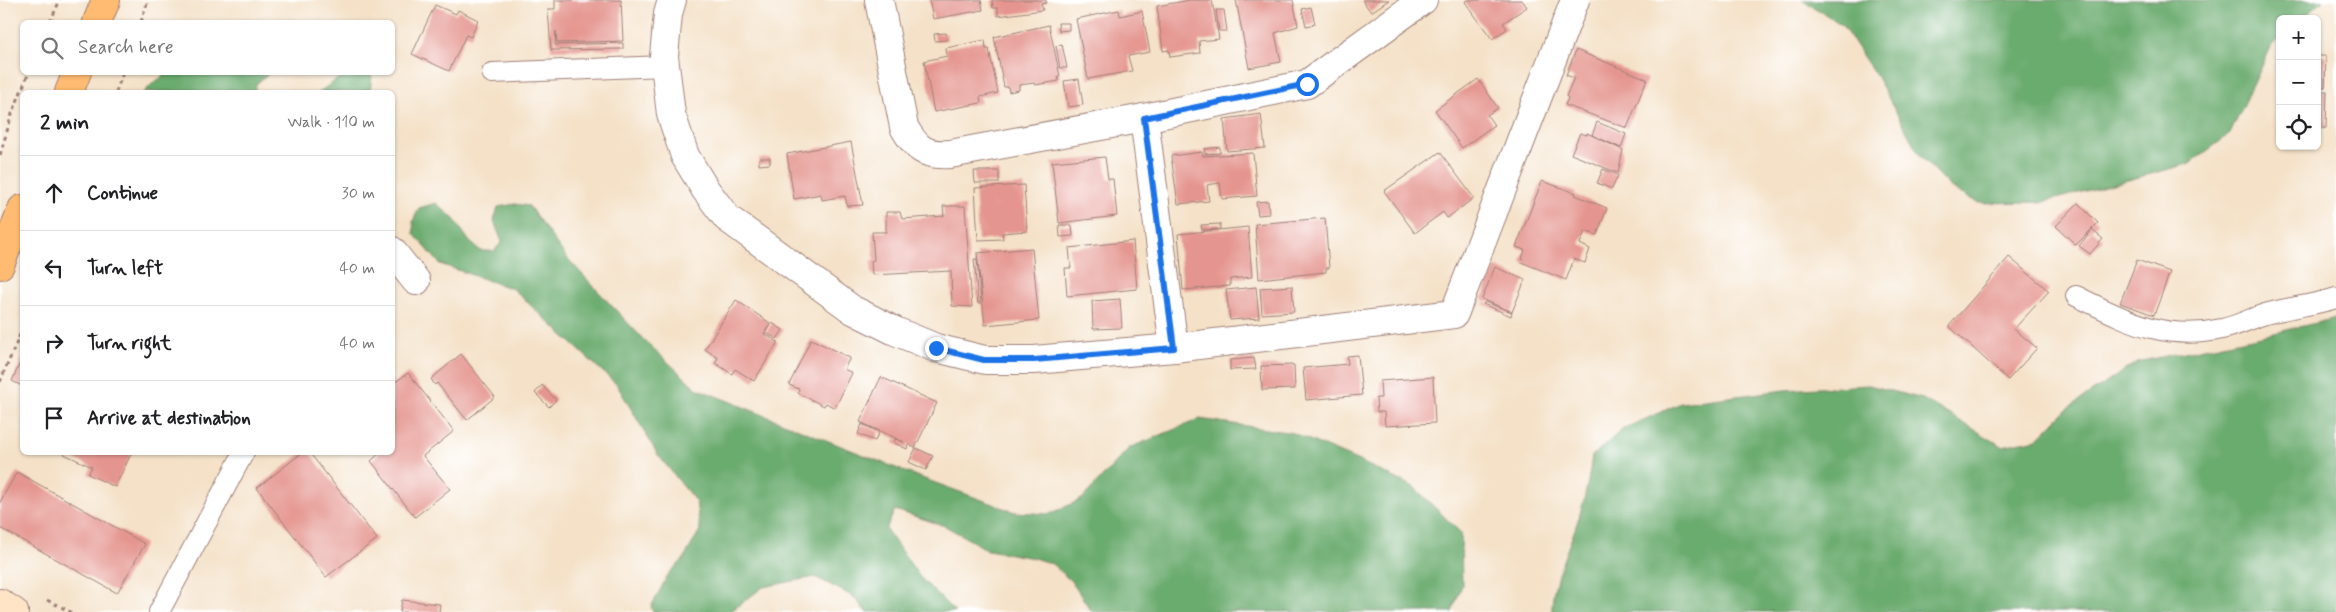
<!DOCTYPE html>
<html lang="en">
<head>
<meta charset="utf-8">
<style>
	body { margin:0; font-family:Mynerve,sans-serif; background:#f2f2f2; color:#202124 }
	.controls { position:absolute; right:15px; top:15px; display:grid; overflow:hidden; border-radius:8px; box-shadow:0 1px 4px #0004 }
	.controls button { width:45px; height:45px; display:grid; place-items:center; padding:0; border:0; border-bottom:1px solid #e0e0e0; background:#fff; color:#202124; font:25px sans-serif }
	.stop { position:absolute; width:15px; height:15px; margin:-11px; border:4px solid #1a73e8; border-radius:50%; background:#fff }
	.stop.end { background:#1a73e8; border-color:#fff; box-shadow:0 1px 5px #0008 }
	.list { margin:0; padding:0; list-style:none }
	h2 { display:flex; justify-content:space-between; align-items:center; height:65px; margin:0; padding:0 20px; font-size:21px }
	h2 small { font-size:16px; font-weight:400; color:#757577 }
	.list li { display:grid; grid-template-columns:32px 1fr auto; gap:15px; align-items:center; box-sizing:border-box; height:75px; padding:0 20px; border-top:1px solid #e0e0e0 }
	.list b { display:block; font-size:19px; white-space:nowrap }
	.list em { font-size:16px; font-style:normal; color:#757577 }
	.icon { flex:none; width:28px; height:28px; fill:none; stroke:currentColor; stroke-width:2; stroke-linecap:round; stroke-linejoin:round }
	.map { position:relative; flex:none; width:2336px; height:612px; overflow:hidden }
	.search { position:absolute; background:#fff; box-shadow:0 1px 4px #0004; left:20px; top:20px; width:375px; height:55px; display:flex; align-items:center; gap:12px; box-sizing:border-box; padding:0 18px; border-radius:8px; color:#757577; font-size:19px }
	.panel { position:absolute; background:#fff; box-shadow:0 1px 4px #0004; left:20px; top:90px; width:375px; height:365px; border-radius:8px }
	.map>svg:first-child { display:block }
	.forest { fill:#6aab6e; stroke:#5a654c }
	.building { fill:#e5958f }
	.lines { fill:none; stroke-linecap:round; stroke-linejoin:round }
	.service-casing { stroke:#9f8079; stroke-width:22 }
	.minor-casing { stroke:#9f8079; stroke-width:30 }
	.secondary-casing { stroke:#9f8079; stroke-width:30 }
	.trunk-casing { stroke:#9f8079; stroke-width:30 }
	.path { stroke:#9f8079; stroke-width:3; stroke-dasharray:4 4; stroke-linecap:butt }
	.service { stroke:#fff; stroke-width:20 }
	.minor { stroke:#fff; stroke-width:28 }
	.secondary { stroke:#ffe4c6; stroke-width:28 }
	.trunk { stroke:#ffbb71; stroke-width:28 }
	.route { stroke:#1a73e8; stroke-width:6 }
</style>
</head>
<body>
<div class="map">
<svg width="2336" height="612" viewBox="0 0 2336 612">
	<rect width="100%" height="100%" fill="#fff"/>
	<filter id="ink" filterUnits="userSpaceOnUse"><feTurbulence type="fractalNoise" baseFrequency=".02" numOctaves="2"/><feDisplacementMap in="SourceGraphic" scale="10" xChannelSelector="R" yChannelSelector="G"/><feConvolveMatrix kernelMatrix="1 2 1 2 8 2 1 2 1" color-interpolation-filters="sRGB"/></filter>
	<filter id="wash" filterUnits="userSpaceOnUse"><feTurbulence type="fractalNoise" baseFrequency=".0096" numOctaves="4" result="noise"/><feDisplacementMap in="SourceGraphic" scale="20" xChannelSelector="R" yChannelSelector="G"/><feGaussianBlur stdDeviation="1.12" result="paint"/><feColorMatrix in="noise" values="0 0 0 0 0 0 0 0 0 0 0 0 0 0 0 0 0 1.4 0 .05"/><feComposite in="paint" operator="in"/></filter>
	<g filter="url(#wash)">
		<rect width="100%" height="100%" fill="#f4e1c7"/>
		<g class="forest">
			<path d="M1802,0H2323L2302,19H2280V38L2272,45L2230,134L2189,164L2044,202L1978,203L1951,188L1920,156L1877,77L1841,24Z"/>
			<path d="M169,72H269V73L256,84L255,92H144L152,84Z"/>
			<path d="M352,72L367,73L372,76L370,92H319L341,77Z"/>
			<path d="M436,203L454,219L470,242L481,251H494L502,242L494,221L498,207L515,204L529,206L567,258L643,339L696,388L911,474L1015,512L1050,514L1082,499L1129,448L1200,419L1293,433L1359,461L1414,487L1461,533L1462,585L1452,612H1092L1071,581L1052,564L1034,558L988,550L945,526L895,510L886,529L919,576L955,612H866L854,597L815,577L763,587L730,612H653L651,607L669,573L683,560L700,530L696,502L658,455L617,385L513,289L440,264L414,234L413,221L419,208Z"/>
			<path d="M2336,318V612H1552C1551,581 1569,549 1578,520C1585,499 1589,478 1592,456L1623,429L1681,403L1785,390L1869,385L1923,399L2002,446L2037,439L2067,409L2137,362L2266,335Z"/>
		</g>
		<g id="blocks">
			<g class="building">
				<path d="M555,0H621L623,41L557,43L556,31L555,45L623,43V49L551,50L548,9H555Z"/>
				<path d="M929,0H981L983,10L933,19Z"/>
				<path d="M992,0H1046V3L1041,4L1043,10L998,16V8H993Z"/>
				<path d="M1190,0H1212L1219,39L1199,41L1200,53L1170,57L1169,50L1163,51L1157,6Z"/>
				<path d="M1236,0H1293L1298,26L1275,33L1281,62L1249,68Z"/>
				<path d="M1362,0H1389L1371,12Z"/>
				<path d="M1468,0H1522L1527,7L1503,23L1507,29L1492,39L1465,2Z"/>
				<path d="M435,5L456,14L458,10L478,20L471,37L466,35L449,71L412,54Z"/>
				<path d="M1311,7L1315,24L1306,26L1302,9Z"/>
				<path d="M1119,10L1120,16L1142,11L1150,52L1128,56L1132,71L1088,79L1076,19Z"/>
				<path d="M1216,10H1224L1227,31H1219Z"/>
				<path d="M1058,23H1069V30L1059,31Z"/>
				<path d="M1049,25L1060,76L1058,77L1059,81L1035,85V83L1019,85V90L1009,92L1008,87H1004L994,37Z"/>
				<path d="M946,33L947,40L935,41L934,34Z"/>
				<path d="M985,40L986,49H989L998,93L980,97L981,103L934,112L924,61L947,56L946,48Z"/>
				<path d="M1062,44L1067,68H1060L1056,46Z"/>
				<path d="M1576,50L1647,79L1627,128L1565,105L1568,98L1566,96L1574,78L1566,75Z"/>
				<path d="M2317,56H2326L2325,87H2317Z"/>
				<path d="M1079,79L1083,105L1068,107L1064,81Z"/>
				<path d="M1478,79L1498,108L1487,115L1494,125L1462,148L1435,110Z"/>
				<path d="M2317,91H2327L2326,128H2317Z"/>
				<path d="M1261,114L1265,148L1227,151L1224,119Z"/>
				<path d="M1597,122L1626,134L1621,148L1592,135Z"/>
				<path d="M1580,133L1587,135V133L1623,150L1618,173L1571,154Z"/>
				<path d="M851,142L863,205L847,206L845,196L822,200L821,194L794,199L787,154Z"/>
				<path d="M1220,147V153L1205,154L1204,149Z"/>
				<path d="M1202,152L1203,156L1253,153L1257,196L1222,199L1220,183L1207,185L1209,201L1178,204L1171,156Z"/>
				<path d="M1440,152L1474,198L1447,218L1443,212L1415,233L1384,191Z"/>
				<path d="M1105,157L1108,179H1113L1117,216L1059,223L1052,162Z"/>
				<path d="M759,158H770V164L759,165Z"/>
				<path d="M1603,169L1618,175L1612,189L1597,183Z"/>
				<path d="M974,171H999V183H975Z"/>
				<path d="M1542,181L1576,193L1575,195L1607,208L1597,235L1585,231L1580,244L1590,249L1585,263L1574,259L1566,280L1521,262L1525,250L1516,247Z"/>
				<path d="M1024,185L1027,231L1002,233L1003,239L978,240L975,188Z"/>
				<path d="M1268,201L1269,214L1258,215L1256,202Z"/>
				<path d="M2078,203L2098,223L2076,245L2056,226Z"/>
				<path d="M943,206H965L972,307L952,306L951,271L872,275L871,261L874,260L872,232H886V212H900L902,219L944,216Z"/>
				<path d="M1325,218L1329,268H1326V272L1259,279L1255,224Z"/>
				<path d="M1220,224V229L1202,230L1201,225Z"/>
				<path d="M1059,225H1072L1073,236L1060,237Z"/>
				<path d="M1248,227L1252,277L1230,279V286L1183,290L1178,234Z"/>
				<path d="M2092,230L2103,239L2090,254L2079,246Z"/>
				<path d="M1133,241L1137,289L1067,296L1065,268H1071L1069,248Z"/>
				<path d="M1032,248L1039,320L985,325L977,253Z"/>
				<path d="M2009,257L2049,291L2014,329L2037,348L2008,380L1949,326Z"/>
				<path d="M974,259H977L981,303H978Z"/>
				<path d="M2137,260L2170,272L2154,315L2120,303Z"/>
				<path d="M1495,267L1525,280L1512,312L1482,299Z"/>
				<path d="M1292,286L1294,312L1262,314L1260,288Z"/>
				<path d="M1256,287L1259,318L1230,320L1226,290Z"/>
				<path d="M1120,299L1122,328L1093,329L1092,301Z"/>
				<path d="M736,300L770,323L764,334L778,342L754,381L735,369L732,374L715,363L718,358L705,349Z"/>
				<path d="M1485,302L1512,312L1511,316L1483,304Z"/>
				<path d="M772,323L783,330L777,339L766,333Z"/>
				<path d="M811,339L850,358L844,369L852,373L835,408L826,403L824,406L798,393L799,389L789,385Z"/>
				<path d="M461,354L495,397L467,420L437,383L435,385L431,379Z"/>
				<path d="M1358,355L1362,395L1306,400L1303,368L1348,364L1347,356Z"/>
				<path d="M22,358V386L12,381Z"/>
				<path d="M1254,358L1256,369L1230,370V360Z"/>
				<path d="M1294,365L1295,389L1262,390L1261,366Z"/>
				<path d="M408,373L454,431L423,456L450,489L415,517L371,461L381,452H392V380L394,383Z"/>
				<path d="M881,377L937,403L915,448L908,444L907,449L894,443L895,439L904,442L860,422Z"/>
				<path d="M1433,377L1435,423L1385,426L1384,412H1377L1376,398H1381L1380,381Z"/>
				<path d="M542,385L556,400L549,407L535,393Z"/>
				<path d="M862,424L879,432L875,441L858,434Z"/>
				<path d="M916,448L933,456L926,470L909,462Z"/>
				<path d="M65,452H132L115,487L88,474L92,467L64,454Z"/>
				<path d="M303,452H309L377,539L326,577L257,488Z"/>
				<path d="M17,472L145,544L117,593L0,528V502Z"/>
				<path d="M402,600L440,604L439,612H400Z"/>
			</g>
		</g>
	</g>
	<g filter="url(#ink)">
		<use href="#blocks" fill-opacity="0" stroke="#9f8079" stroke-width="1"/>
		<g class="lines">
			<g class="service-casing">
				<g id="service">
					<path d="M492,73L665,66"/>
					<path d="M2076,296C2126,320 2164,342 2222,329C2238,326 2253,317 2269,313C2291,307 2314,305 2336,298"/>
					<path d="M159,612L244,452"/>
				</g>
			</g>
			<g class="minor-casing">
				<g id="minor">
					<path d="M672,0L668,14L664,56L671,114L685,156L705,189L727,218L853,310L895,331L936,348L985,360H1034L1174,348L1454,314L1575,0"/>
					<path d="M879,0L904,127C916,148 924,156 950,154L1144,118"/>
					<path d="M392,251L416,281"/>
					<path d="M1174,348L1144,118L1307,84L1423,0"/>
				</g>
			</g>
			<g class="secondary-casing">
				<path id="secondary" d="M0,603L14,612"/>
			</g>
			<g class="trunk-casing">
				<g id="trunk">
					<path d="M97,22L106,0"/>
					<path d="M69,92L77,72"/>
					<path d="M0,265L22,209"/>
				</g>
			</g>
			<g class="path">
				<path d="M50,22L60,0"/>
				<path d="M141,22L148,0"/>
				<path d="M116,92L123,72"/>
				<path d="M0,155L12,114L29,72"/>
				<path d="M0,382L22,330"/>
				<path d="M47,600L71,612"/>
			</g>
			<use href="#service" class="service"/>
			<use href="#minor" class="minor"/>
			<use href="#secondary" class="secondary"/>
			<use href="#trunk" class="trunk"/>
		</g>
	</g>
	<g class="lines" filter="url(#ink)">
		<path class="route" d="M936,348L984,360H1034L1174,348L1144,118L1307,84"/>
	</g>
</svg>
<div class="controls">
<button>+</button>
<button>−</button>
<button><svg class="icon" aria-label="locate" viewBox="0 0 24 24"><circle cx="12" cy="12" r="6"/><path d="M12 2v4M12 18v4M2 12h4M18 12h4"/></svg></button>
</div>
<div class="stop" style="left:1307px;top:84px"></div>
<div class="stop end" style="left:936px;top:348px"></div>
<div class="search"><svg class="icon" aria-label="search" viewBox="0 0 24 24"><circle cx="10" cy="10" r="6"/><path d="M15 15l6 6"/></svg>Search here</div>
<section class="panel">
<h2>2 min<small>Walk · 110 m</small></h2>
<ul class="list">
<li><svg class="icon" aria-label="ahead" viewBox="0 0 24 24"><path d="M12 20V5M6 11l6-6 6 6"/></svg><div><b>Continue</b></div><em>30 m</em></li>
<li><svg class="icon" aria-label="left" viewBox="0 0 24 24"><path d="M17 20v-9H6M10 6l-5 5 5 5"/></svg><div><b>Turn left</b></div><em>40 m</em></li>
<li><svg class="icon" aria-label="right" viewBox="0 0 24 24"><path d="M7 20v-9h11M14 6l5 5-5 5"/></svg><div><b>Turn right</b></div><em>40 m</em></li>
<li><svg class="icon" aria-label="arrive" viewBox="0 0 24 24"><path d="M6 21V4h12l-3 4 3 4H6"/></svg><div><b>Arrive at destination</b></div></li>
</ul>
</section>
</div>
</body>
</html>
